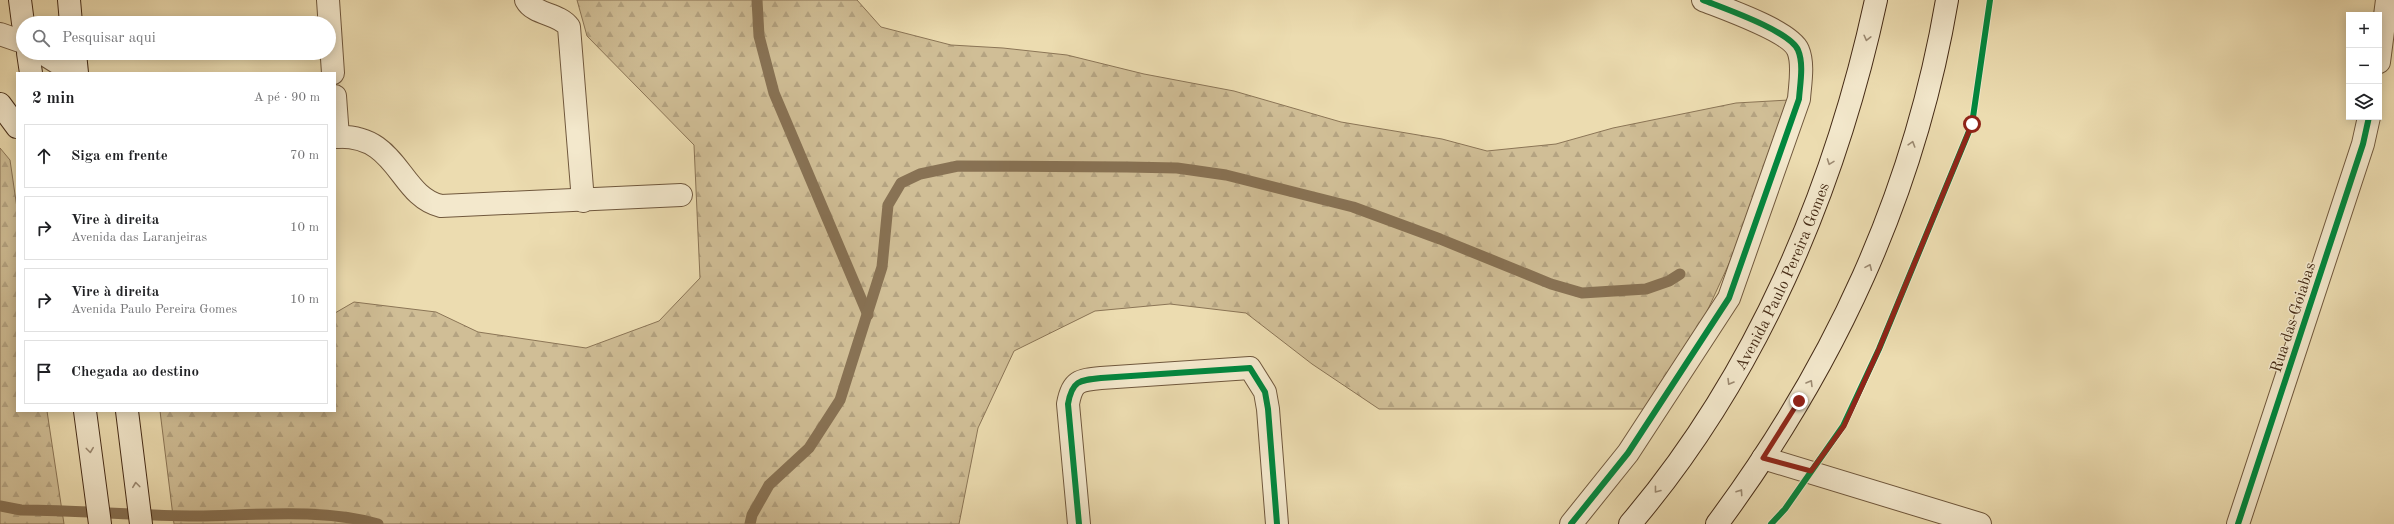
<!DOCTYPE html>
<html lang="pt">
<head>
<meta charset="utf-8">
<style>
	body { margin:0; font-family:"Old Standard TT",serif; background:#f6f6f6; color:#202124 }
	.controls { position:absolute; right:12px; top:12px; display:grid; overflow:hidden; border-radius:0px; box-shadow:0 2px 10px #0003 }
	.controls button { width:36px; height:36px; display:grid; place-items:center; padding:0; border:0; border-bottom:1px solid #e0e0e0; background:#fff; color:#202124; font:20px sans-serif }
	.stop { position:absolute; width:12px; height:12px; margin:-9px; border:3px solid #8f2418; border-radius:50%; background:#fff }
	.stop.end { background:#8f2418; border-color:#fff; box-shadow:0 1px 4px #0008 }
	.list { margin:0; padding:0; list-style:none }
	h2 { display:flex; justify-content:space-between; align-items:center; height:52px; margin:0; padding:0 16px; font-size:17px }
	h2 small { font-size:13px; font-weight:400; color:#757577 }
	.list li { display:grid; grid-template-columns:26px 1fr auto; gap:12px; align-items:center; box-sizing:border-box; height:64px; margin:0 8px 8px; padding:0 8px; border:1px solid #e0e0e0; border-radius:0px }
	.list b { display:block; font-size:15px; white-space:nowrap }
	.list p { margin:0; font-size:13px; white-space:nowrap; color:#757577 }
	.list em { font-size:13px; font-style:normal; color:#757577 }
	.icon { flex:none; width:22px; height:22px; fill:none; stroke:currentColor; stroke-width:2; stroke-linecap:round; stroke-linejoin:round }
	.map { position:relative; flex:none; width:2394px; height:524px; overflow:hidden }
	.search { position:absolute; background:#fff; box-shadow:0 2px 10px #0003; left:16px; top:16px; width:320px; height:44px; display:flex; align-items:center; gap:10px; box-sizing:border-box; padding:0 14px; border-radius:22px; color:#757577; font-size:15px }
	.panel { position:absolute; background:#fff; box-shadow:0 2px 10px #0003; left:16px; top:72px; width:320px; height:340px; border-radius:0px }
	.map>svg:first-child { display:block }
	.forest { fill:url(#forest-firs); stroke:#8b7556 }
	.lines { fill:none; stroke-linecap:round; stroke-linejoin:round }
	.stream { stroke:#887254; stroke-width:11 }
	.street-casing { stroke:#70583d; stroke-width:24 }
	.secondary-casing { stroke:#462c17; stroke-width:24 }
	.street { stroke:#f3e8cc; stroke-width:22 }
	.secondary { stroke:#f3e8cc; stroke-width:22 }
	.cycleway-casing { stroke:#f3e8cc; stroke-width:8 }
	.cycleway { stroke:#00873e; stroke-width:6 }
	.oneway { stroke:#9c8a72 }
	.route { stroke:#8f2418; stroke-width:5 }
	.labels { text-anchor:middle; stroke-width:3; stroke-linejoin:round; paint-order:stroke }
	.street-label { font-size:16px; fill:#462c17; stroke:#f3e8cc }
</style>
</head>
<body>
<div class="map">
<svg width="2394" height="524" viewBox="0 0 2394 524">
	<defs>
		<pattern id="forest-firs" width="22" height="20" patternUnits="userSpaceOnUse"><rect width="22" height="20" fill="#d0be96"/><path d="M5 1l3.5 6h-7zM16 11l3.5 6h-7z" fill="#b4a381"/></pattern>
	</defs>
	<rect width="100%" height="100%" fill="#ecdcb0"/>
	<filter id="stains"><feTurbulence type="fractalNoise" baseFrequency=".005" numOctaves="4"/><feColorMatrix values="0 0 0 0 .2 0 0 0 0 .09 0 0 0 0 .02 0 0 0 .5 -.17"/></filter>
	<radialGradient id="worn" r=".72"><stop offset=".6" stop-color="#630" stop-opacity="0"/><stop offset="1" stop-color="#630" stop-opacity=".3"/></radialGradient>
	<g class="forest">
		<path d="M577,0H857L881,27L951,45L1003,48L1067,55L1144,74L1234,91L1341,122L1442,139L1487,151L1556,144L1613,128L1736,103L1789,100L1762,192L1662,409H1379L1312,364L1246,313L1170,304L1095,311L1014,351L978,428L959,524H174L160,411H335V313L354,302L436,312L478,332L586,348L659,321L700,278L694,145L587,36Z"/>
		<path d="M0,148L10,160L17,208V411H47L64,524H0Z"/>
	</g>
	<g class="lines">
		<g class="stream">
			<path d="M757,0L759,36L774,93L868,315"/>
			<path d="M0,506L21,510C80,510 138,516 197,516C256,515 322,508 378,524"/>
			<path d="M750,524L752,515L769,485L809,448L840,400L882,267L888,205L901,183L920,174L958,166L1127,167L1177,168L1226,175L1353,207L1440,239L1551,284L1582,293L1646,289L1669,281L1680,274"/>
		</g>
		<g class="street-casing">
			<g id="street">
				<path d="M328,0L333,73"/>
				<path d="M526,0C534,15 559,13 569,27L583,201"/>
				<path d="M0,34L23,42"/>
				<path d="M42,53L74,73"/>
				<path d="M2379,62L2387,0"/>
				<path d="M335,96L338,137"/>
				<path d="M335,137C399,133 398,196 441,206L681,195"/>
				<path d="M1763,458L1980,524"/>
				<path d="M1079,524L1068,404C1072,381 1079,380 1101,378L1250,368L1265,392L1268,409L1277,524"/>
				<path d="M1571,524L1628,453L1729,298L1799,99C1800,84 1804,64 1798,50C1790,31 1723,8 1703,0"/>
				<path d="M2238,524L2363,144L2369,117"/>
			</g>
		</g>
		<g class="secondary-casing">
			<g id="secondary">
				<path d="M20,0L23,23"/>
				<path d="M69,0L71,23"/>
				<path d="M28,53L31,73"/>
				<path d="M75,53L77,73"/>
				<path d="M0,104L17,127"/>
				<path d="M85,411L100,524"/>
				<path d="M127,411L141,524"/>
				<path id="s1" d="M1630,524C1756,376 1835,190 1876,0"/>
				<path d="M1717,524C1834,366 1914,195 1947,0"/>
			</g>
		</g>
		<use href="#street" class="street"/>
		<use href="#secondary" class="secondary"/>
		<g class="cycleway-casing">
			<g id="cycleway">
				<path d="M1079,524L1068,404C1072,381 1079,380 1101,378L1250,368L1265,392L1268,409L1277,524"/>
				<path d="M1571,524L1628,453L1729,298L1799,99C1800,84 1804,64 1798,50C1790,31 1723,8 1703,0"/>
				<path d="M1771,524L1785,509L1843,426L1879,349L1972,124L1990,0"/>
				<path d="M2238,524L2363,144L2369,117"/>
			</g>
		</g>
		<use href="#cycleway" class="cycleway"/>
	</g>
	<defs><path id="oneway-chevron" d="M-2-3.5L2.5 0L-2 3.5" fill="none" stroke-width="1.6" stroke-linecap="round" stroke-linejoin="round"/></defs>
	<g class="oneway">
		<use href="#oneway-chevron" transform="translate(1867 38) rotate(104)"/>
		<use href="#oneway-chevron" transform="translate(1912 144) rotate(-73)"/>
		<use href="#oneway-chevron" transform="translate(1830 162) rotate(110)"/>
		<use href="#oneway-chevron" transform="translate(1869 267) rotate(-66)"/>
		<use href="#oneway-chevron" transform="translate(1730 382) rotate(121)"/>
		<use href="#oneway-chevron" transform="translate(1810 383) rotate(-59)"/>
		<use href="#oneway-chevron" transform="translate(90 450) rotate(83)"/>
		<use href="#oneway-chevron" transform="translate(136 485) rotate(-97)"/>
		<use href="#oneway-chevron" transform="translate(1657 490) rotate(128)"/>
		<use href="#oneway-chevron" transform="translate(1740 492) rotate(-56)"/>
	</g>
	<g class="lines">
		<path class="route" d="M1799,401L1763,458L1811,471L1844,426L1879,349L1972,124"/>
	</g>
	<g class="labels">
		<g class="street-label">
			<text dy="6" stroke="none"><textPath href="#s1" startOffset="292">Avenida Paulo Pereira Gomes</textPath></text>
			<text transform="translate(2292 317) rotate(-72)" y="6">Rua das Goiabas</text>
		</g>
	</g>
	<rect width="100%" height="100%" filter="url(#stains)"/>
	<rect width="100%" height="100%" fill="url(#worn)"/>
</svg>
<div class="controls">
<button>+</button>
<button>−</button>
<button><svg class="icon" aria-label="layers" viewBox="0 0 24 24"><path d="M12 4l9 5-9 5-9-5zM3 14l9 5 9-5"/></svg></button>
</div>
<div class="stop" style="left:1972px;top:124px"></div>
<div class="stop end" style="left:1799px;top:401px"></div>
<div class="search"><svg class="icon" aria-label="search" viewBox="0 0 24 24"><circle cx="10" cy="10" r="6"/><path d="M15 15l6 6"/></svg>Pesquisar aqui</div>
<section class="panel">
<h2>2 min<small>A pé · 90 m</small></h2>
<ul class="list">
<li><svg class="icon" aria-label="ahead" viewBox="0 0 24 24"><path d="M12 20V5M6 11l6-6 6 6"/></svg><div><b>Siga em frente</b></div><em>70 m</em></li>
<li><svg class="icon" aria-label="right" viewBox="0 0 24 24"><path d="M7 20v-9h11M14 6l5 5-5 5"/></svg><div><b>Vire à direita</b><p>Avenida das Laranjeiras</p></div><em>10 m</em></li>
<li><svg class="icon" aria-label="right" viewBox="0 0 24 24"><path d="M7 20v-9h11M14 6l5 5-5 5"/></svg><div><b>Vire à direita</b><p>Avenida Paulo Pereira Gomes</p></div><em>10 m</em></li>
<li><svg class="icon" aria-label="arrive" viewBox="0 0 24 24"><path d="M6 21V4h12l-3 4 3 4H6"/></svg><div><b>Chegada ao destino</b></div></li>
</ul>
</section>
</div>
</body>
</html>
